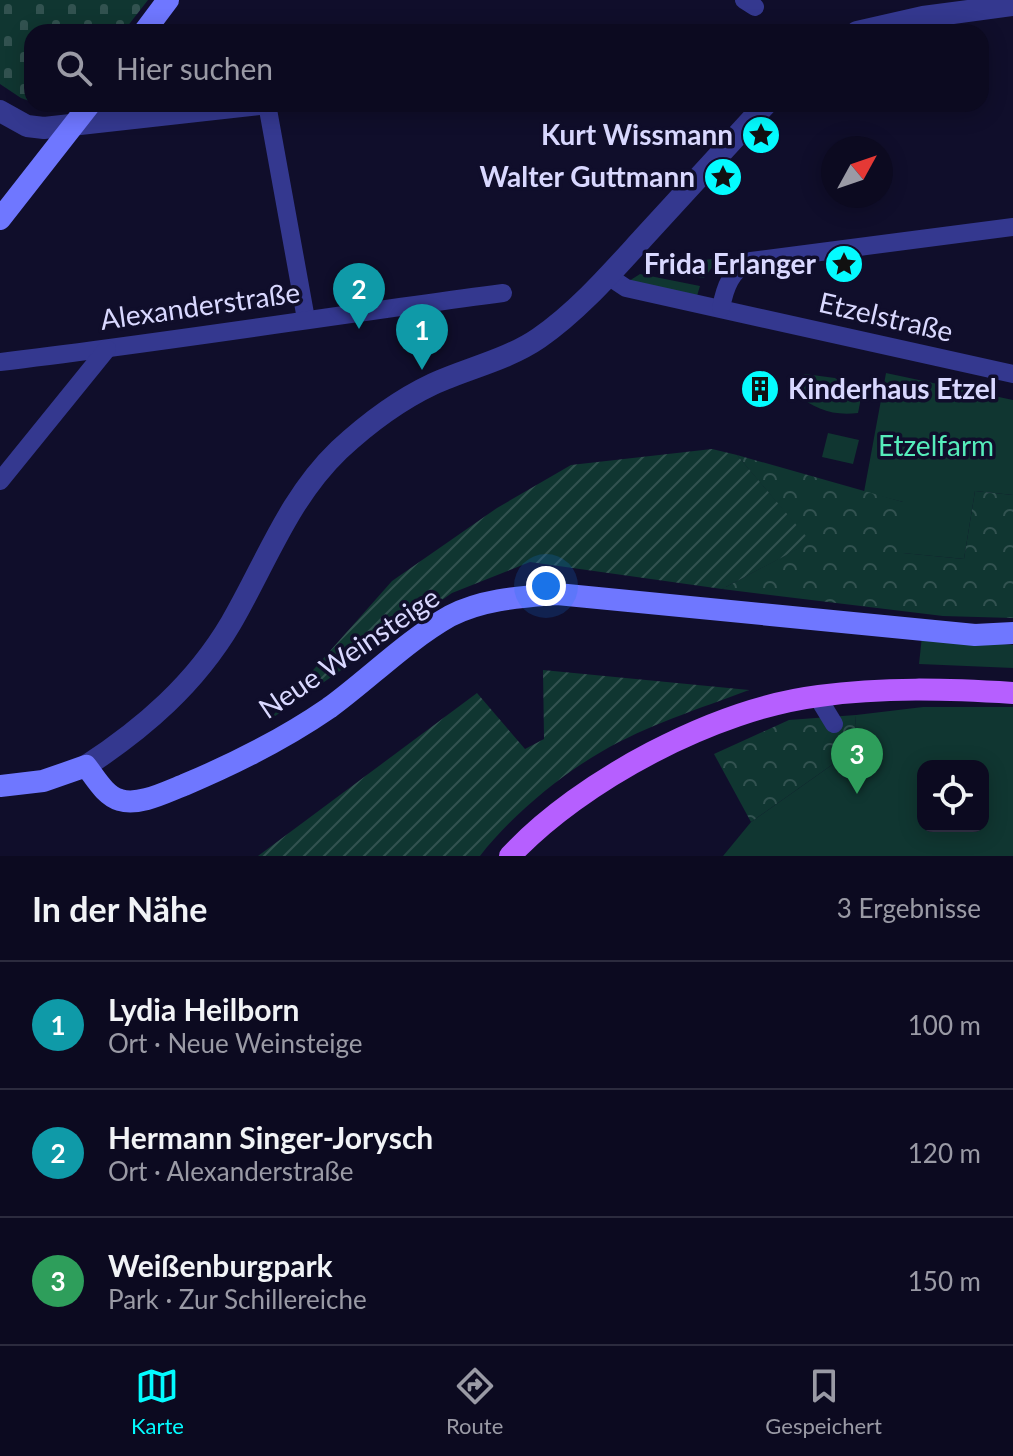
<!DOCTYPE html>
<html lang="de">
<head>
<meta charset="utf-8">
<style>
	body { margin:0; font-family:Lato,sans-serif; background:#151329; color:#f1f3f6 }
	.controls { position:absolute; right:24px; bottom:24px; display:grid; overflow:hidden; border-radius:16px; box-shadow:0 4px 20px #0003 }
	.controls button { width:72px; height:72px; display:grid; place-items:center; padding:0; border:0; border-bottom:2px solid #2c2b3e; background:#0c0a20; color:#f1f3f6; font:40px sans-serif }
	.compass { position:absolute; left:821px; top:136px; width:72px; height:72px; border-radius:50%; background:#0c0a20; box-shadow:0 4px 20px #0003; rotate:50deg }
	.you { position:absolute; left:546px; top:586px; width:28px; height:28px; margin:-20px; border:6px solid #fff; border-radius:50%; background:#1a73e8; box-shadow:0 0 0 12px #1a73e833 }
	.badge { display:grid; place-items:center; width:52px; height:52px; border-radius:50%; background:#04fbff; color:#fff; font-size:26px; font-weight:700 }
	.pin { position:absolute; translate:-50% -66px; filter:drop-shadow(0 2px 4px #0008) }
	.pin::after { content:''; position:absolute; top:42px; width:28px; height:24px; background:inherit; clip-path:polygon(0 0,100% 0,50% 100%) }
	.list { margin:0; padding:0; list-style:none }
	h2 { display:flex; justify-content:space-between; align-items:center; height:104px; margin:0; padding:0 32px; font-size:34px }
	h2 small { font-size:26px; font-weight:400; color:#9a9aa5 }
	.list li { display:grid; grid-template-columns:52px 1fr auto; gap:24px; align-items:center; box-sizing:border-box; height:128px; padding:0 32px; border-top:2px solid #2c2b3e }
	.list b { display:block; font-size:30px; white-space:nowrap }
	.list p { margin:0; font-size:26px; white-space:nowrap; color:#9a9aa5 }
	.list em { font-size:26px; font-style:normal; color:#9a9aa5 }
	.icon { flex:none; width:44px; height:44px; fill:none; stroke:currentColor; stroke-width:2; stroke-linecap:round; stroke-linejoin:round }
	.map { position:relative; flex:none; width:1013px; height:856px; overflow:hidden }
	.search { position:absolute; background:#0c0a20; box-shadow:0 4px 20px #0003; left:24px; right:24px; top:24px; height:88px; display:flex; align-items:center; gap:20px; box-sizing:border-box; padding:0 28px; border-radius:24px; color:#9a9aa5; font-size:30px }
	.sheet { height:488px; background:#0c0a20 }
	nav { display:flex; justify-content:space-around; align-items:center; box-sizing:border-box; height:112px; border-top:2px solid #2c2b3e; background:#0c0a20; font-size:22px; color:#9a9aa5 }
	nav a { display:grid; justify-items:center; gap:4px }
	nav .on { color:#04fbff }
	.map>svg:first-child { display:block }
	.green { fill:#103631; fill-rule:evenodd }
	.forest { fill:url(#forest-crowns) }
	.cemetery { fill:url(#cemetery-stones) }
	.garden { fill:url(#garden-furrows) }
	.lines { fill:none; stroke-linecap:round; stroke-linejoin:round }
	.minor { stroke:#34388f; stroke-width:18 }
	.tertiary { stroke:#34388f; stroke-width:22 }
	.secondary { stroke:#6f77ff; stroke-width:22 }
	.primary { stroke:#b65fff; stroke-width:22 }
	.labels { text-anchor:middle; stroke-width:7; stroke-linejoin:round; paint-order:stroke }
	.poi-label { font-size:28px; font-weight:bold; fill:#d9d8ff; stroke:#100e2b; text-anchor:end }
	.street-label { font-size:28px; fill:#d9d8ff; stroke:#100e2b }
	.park-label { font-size:28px; fill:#56edbb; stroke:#100e2b }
</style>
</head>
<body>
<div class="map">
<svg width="1013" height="856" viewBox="0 0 1013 856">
	<defs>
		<pattern id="forest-crowns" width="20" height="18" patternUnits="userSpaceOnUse" patternTransform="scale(2)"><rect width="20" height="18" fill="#103631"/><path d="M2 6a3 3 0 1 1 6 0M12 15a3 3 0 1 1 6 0" fill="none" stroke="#325250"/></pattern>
		<pattern id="cemetery-stones" width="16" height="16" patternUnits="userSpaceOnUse" patternTransform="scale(2)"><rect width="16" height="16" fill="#103631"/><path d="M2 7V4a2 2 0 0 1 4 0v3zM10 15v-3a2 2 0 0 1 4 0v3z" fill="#325250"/></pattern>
		<pattern id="garden-furrows" width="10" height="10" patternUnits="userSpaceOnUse" patternTransform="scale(2)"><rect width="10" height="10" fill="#103631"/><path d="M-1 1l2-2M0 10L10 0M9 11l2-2" fill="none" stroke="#325250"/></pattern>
	</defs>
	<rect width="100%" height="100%" fill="#100e2b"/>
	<g class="green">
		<path d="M719,258L704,278L676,274L677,264Z"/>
		<path d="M640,274L700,286L697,296L629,281Z"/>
		<path d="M886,373L1013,400V495L975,491L964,559L902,553L903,502L864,492Z"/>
		<path d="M805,374L835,378L861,398L858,413C832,416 815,409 796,394L797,380Z"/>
		<path d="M828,433L859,440L853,464L822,457Z"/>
		<path d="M922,636L1013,645V668L919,664Z"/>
		<path d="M923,707H1013V856H723L751,822L853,750L856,715ZM923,766H983V826H923Z"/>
	</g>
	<g class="forest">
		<path d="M737,455L903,502V553L964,559L975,491L1013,495V618L943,616L722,589L810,542Z"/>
		<path d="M856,715L853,750L751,822L714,754L789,720Z"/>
	</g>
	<path class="cemetery" d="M0,0H148L123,32H32V102L21,98L0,84Z"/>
	<g class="garden">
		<path d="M712,449L737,455L811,542L722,589L530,562L452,593L268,721L392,581L497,508L571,465Z"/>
		<path d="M543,670L749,690C699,709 647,725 601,752C559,776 509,818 480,856H258L477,693L525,749L544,739Z"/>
	</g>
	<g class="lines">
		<g class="minor">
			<path d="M744,0L755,7"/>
			<path d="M267,104L306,319"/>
			<path d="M608,276L626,288L1013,374"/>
			<path d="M721,308C725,287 731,270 751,261L1013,227"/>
			<path d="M0,362C168,342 335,315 503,293"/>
			<path d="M0,481L107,349"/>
			<path d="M817,696L834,724"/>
		</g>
		<g class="tertiary">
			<path d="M857,32L923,17L1013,5"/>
			<path d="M0,111L27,126L44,128L259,104"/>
			<path d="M86,766C144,728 195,684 231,623C266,563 288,499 339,450C367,424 399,400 433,384C468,368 507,360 539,338C578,311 611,273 643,238C684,193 725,149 766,104"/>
		</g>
		<g class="secondary">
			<path d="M144,32L168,0"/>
			<path d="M0,219L90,104"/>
			<path d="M0,786L43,781L86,766C95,777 105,796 120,800C139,806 166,792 184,785C234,764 284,739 329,708C370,678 406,641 450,616C483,599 521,597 557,594L975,635L1013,633"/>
		</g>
		<path class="primary" d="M510,856C581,780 715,709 819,696C883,687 948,689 1013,693"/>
	</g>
	<defs>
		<g id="sight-disc" transform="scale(2)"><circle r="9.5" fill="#04fbff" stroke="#100e2b"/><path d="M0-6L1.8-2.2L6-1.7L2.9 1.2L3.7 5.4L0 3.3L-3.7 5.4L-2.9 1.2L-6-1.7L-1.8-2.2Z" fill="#111"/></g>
		<g id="building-disc" transform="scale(2)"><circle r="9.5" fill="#04fbff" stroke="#100e2b"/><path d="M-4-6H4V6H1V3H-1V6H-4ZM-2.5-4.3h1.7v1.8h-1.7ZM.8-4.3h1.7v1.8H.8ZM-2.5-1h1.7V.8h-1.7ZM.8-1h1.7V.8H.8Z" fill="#111"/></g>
	</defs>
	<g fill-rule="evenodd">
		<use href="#sight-disc" x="761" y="135"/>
		<use href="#sight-disc" x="723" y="177"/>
		<use href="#sight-disc" x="844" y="264"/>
		<use href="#building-disc" x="760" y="389"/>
	</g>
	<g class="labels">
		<g class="poi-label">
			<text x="733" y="145">Kurt Wissmann</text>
			<text x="695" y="187">Walter Guttmann</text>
			<text x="816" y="274">Frida Erlanger</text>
			<text x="788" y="399" text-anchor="start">Kinderhaus Etzel</text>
		</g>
		<g class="street-label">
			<text transform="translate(200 306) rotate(-8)" y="10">Alexanderstraße</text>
			<text transform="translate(886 317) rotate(13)" y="10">Etzelstraße</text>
			<text transform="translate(349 653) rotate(-34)" y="10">Neue Weinsteige</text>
		</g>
		<g class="park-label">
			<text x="936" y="456">Etzelfarm</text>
		</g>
	</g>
</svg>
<div class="controls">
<button><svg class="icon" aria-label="locate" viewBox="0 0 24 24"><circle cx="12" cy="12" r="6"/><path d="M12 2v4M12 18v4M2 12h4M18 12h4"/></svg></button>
</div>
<svg class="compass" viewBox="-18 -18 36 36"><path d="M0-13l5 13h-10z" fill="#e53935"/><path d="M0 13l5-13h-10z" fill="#9a9aa5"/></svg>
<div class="you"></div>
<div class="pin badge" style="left:422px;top:370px;background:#0f9aa8">1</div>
<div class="pin badge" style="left:359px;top:329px;background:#0f9aa8">2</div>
<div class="pin badge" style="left:857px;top:794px;background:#2e9e5b">3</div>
<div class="search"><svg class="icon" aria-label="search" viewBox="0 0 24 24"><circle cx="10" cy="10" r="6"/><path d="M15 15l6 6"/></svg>Hier suchen</div>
</div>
<section class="sheet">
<h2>In der Nähe<small>3 Ergebnisse</small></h2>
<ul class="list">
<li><span class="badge" style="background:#0f9aa8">1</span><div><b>Lydia Heilborn</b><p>Ort · Neue Weinsteige</p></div><em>100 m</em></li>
<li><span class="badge" style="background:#0f9aa8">2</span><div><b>Hermann Singer-Jorysch</b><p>Ort · Alexanderstraße</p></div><em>120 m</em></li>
<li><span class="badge" style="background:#2e9e5b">3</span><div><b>Weißenburgpark</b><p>Park · Zur Schillereiche</p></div><em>150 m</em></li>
</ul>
</section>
<nav>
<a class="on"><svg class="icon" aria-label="map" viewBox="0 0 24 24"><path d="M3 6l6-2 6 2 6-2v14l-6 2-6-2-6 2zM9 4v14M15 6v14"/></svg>Karte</a>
<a><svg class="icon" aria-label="directions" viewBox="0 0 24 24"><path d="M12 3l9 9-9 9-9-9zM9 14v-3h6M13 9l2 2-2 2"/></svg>Route</a>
<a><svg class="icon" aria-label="saved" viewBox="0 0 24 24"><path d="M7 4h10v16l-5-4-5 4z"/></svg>Gespeichert</a>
</nav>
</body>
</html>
